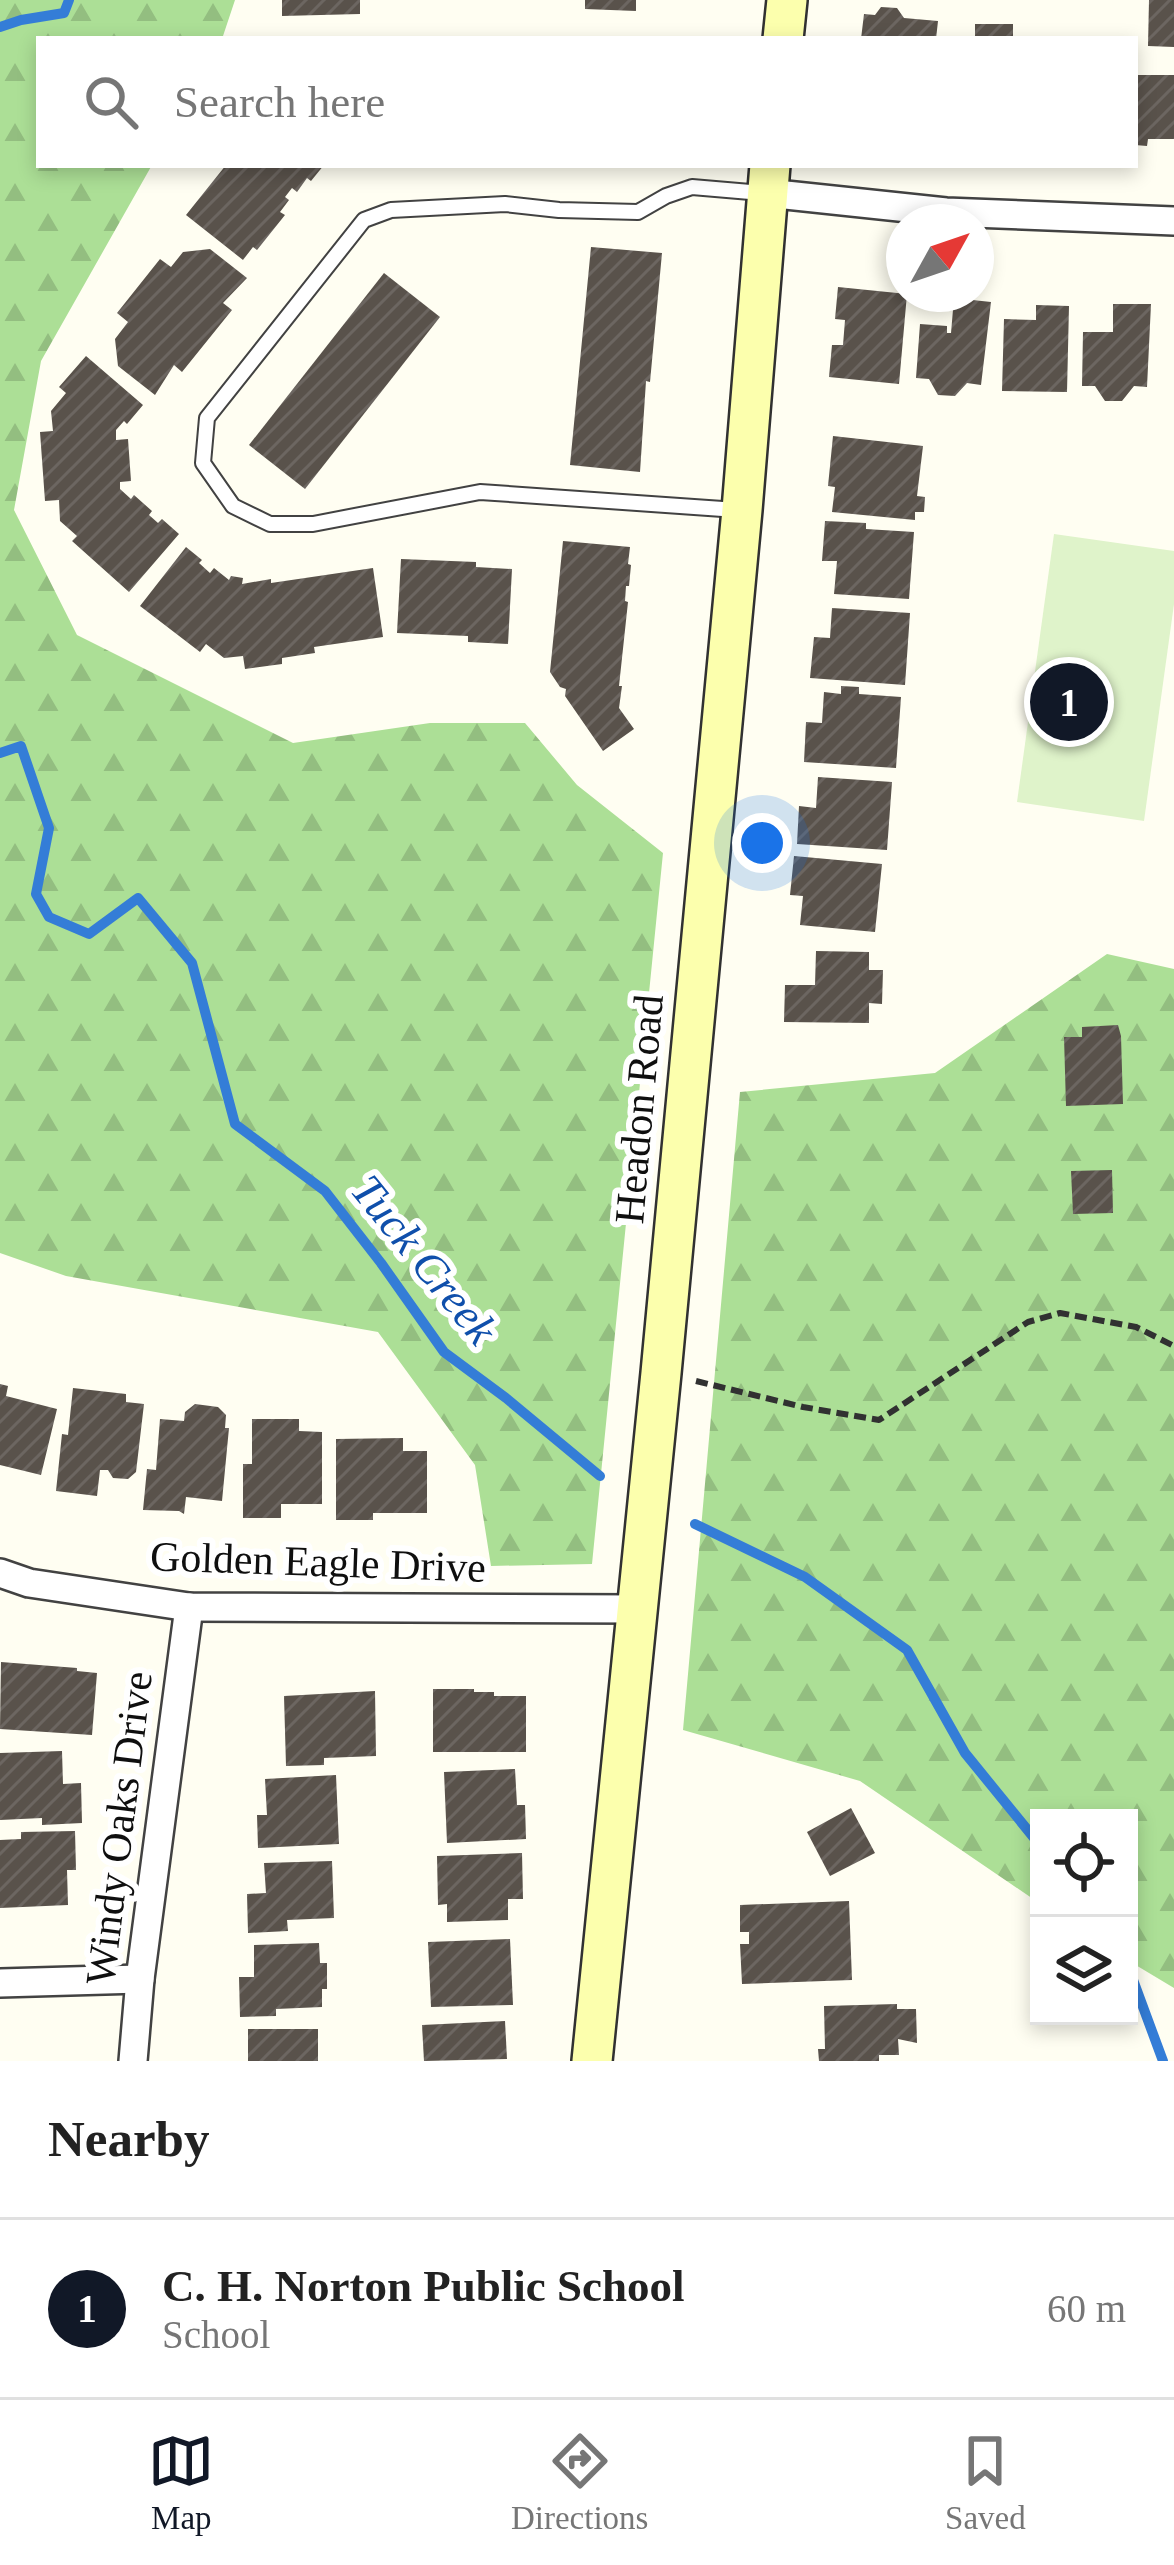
<!DOCTYPE html>
<html lang="en">
<head>
<meta charset="utf-8">
<style>
	body { margin:0; font-family:Georgia,serif; background:#f6f6f6; color:#222 }
	.controls { position:absolute; right:36px; bottom:36px; display:grid; overflow:hidden; border-radius:0px; box-shadow:0 6px 18px #0003 }
	.controls button { width:108px; height:108px; display:grid; place-items:center; padding:0; border:0; border-bottom:3px solid #e0e0e0; background:#fff; color:#222; font:60px sans-serif }
	.compass { position:absolute; left:886px; top:204px; width:108px; height:108px; border-radius:50%; background:#fff; box-shadow:0 6px 18px #0003; rotate:50deg }
	.you { position:absolute; left:762px; top:843px; width:42px; height:42px; margin:-30px; border:9px solid #fff; border-radius:50%; background:#1a73e8; box-shadow:0 0 0 18px #1a73e833 }
	.badge { display:grid; place-items:center; width:78px; height:78px; border-radius:50%; background:#111827; color:#fff; font-size:39px; font-weight:700 }
	.pin { position:absolute; translate:-50% -50%; border:6px solid #fff; box-shadow:0 3px 12px #0006 }
	.list { margin:0; padding:0; list-style:none }
	h2 { display:flex; justify-content:space-between; align-items:center; height:156px; margin:0; padding:0 48px; font-size:51px }
	h2 small { font-size:39px; font-weight:400; color:#767676 }
	.list li { display:grid; grid-template-columns:78px 1fr auto; gap:36px; align-items:center; box-sizing:border-box; height:180px; padding:0 48px; border-top:3px solid #e0e0e0 }
	.list b { display:block; font-size:45px; white-space:nowrap }
	.list p { margin:0; font-size:39px; white-space:nowrap; color:#767676 }
	.list em { font-size:39px; font-style:normal; color:#767676 }
	.icon { flex:none; width:66px; height:66px; fill:none; stroke:currentColor; stroke-width:2; stroke-linecap:round; stroke-linejoin:round }
	.map { position:relative; flex:none; width:1174px; height:2061px; overflow:hidden }
	.search { position:absolute; background:#fff; box-shadow:0 6px 18px #0003; left:36px; right:36px; top:36px; height:132px; display:flex; align-items:center; gap:30px; box-sizing:border-box; padding:0 42px; border-radius:0px; color:#767676; font-size:45px }
	.sheet { height:336px; background:#fff }
	nav { display:flex; justify-content:space-around; align-items:center; box-sizing:border-box; height:168px; border-top:3px solid #e0e0e0; background:#fff; font-size:33px; color:#767676 }
	nav a { display:grid; justify-items:center; gap:6px }
	nav .on { color:#111827 }
	.map>svg:first-child { display:block }
	.forest { fill:url(#forest-firs) }
	.pitch { fill:#dff3ca }
	.lines { fill:none; stroke-linecap:round; stroke-linejoin:round }
	.stream { stroke:#347dd7; stroke-width:10 }
	.building { fill:url(#building-hatch) }
	.lane-casing { stroke:#424242; stroke-width:18 }
	.street-casing { stroke:#424242; stroke-width:32 }
	.secondary-casing { stroke:#313131; stroke-width:44 }
	.path { stroke:#313131; stroke-width:6; stroke-dasharray:12 6; stroke-linecap:butt }
	.lane { stroke:#fff; stroke-width:14 }
	.street { stroke:#fff; stroke-width:27 }
	.secondary { stroke:#fcffad; stroke-width:39 }
	.labels { text-anchor:middle; stroke-width:12; stroke-linejoin:round; paint-order:stroke }
	.street-label { font-size:42px; fill:#0f0f0f; stroke:#fff }
	.water-label { font-size:45px; font-style:italic; fill:#0f4fab; stroke:#fff }
</style>
</head>
<body>
<div class="map">
<svg width="1174" height="2061" viewBox="0 0 1174 2061">
	<defs>
		<pattern id="forest-firs" width="22" height="20" patternUnits="userSpaceOnUse" patternTransform="scale(3)"><rect width="22" height="20" fill="#acdf96"/><path d="M5 1l3.5 6h-7zM16 11l3.5 6h-7z" fill="#93be80"/></pattern>
		<pattern id="building-hatch" width="6" height="6" patternUnits="userSpaceOnUse" patternTransform="scale(3)"><rect width="6" height="6" fill="#59524b"/><path d="M-1 1l2-2M0 6l6-6M5 7l2-2" fill="none" stroke="#6c6661"/></pattern>
	</defs>
	<rect width="100%" height="100%" fill="#fffef2"/>
	<g class="forest">
		<path d="M0,0H235L222,39H39V165H152L41,361L14,510L77,635L293,743L430,723H525L577,785L663,853L592,1564L491,1566L475,1465L378,1332L66,1276L0,1253Z"/>
		<path d="M1107,954L1174,969V1988L1129,1961V1818H1039V1903L860,1781L683,1730L740,1092L935,1073Z"/>
	</g>
	<path class="pitch" d="M1054,534L1174,551V604L1144,821L1017,802Z"/>
	<g class="lines">
		<g class="stream">
			<path d="M0,27L21,20L64,13L69,0"/>
			<path d="M0,753L21,746L49,828L36,894L49,917L89,934L138,898L192,963L235,1124L325,1191L381,1263L444,1352L506,1398L600,1476"/>
			<path d="M695,1524L805,1577L907,1650L965,1753L1039,1844"/>
			<path d="M1129,1969L1163,2061"/>
		</g>
	</g>
	<g class="building">
		<path d="M282,0H360V14L282,16Z"/>
		<path d="M585,0H636V11L585,9Z"/>
		<path d="M1149,0H1174V47L1148,46Z"/>
		<path d="M881,7L897,8L904,18L938,21L936,39H861L864,14L875,15Z"/>
		<rect x="975" y="24" width="38" height="15"/>
		<path d="M1135,75H1174V139H1148L1147,146L1135,145Z"/>
		<path d="M226,165H324L311,181L307,178L297,192L292,188L285,197L289,200L280,212L285,215L257,250L253,247L243,260L186,215Z"/>
		<path d="M591,247L662,253L650,382L646,381L640,472L570,465Z"/>
		<path d="M210,249L247,278L223,303L232,310L182,372L174,365L155,395L118,366L115,339L128,322L117,313L160,259L171,267L183,252Z"/>
		<path d="M384,273L440,317L305,489L249,445Z"/>
		<path d="M838,287L907,294L899,384L829,377L832,345H843L845,320L835,319Z"/>
		<path d="M954,298L991,302L981,385L967,383L955,396L938,395L929,379L916,378L920,324L947,326V333H951Z"/>
		<path d="M1113,304H1151L1147,387L1134,386L1122,401H1105L1095,386H1082L1083,332H1113Z"/>
		<path d="M1036,305L1069,306L1067,392L1002,391L1004,319L1036,320Z"/>
		<path d="M86,356L143,405L127,424L124,421L116,430V440L128,439L131,481L120,482V489L131,499L134,495L152,511L149,515L158,523L162,519L179,534L129,592L72,541L77,536L60,521L59,500L45,501L40,432L53,431L51,411L66,393L59,387Z"/>
		<path d="M833,436L923,446L917,496L925,497L924,512H915V520L832,512L835,487L828,486Z"/>
		<path d="M825,521L866,523V529L914,532L909,599L834,594L837,561H822Z"/>
		<path d="M563,541L630,547L628,564L631,565L629,586H626L625,601L628,602L619,686H622L619,708L634,729L603,751L565,696L566,689L560,687L550,672Z"/>
		<path d="M186,547L202,560L199,563L210,573L214,568L229,580L231,576L243,578L242,584L271,579V583L373,568L383,637L314,647L315,653L282,658V664L245,669L243,656L224,658L206,644L200,652L140,606Z"/>
		<path d="M401,559L476,562V567L512,569L508,644L468,642V636L397,633Z"/>
		<path d="M832,608L910,613L905,685L810,678L814,637L830,638Z"/>
		<path d="M841,686L859,687V694L901,697L896,768L804,762L806,722L822,723L824,692L841,694Z"/>
		<path d="M818,777L892,782L887,850L797,844L799,806L816,808Z"/>
		<path d="M794,856L882,864L875,932L800,925L803,896L790,895Z"/>
		<path d="M816,951L869,952V970H883L882,1004L869,1003V1023L784,1022L785,985H815Z"/>
		<path d="M1118,1025L1121,1036L1123,1104L1066,1106L1064,1037H1082V1027Z"/>
		<path d="M1112,1170L1113,1213L1073,1214L1071,1171Z"/>
		<path d="M0,1384L8,1386L6,1396L57,1409L41,1475L0,1465Z"/>
		<path d="M73,1388L126,1394V1402L144,1404L136,1472L128,1479L113,1478L108,1470H100L97,1496L56,1491L62,1434L68,1435Z"/>
		<path d="M195,1404L218,1407L226,1415L225,1428H229L222,1501L186,1497L184,1514L179,1511L143,1510L147,1469L156,1470L160,1419L184,1421L185,1412Z"/>
		<path d="M252,1419H299V1431L322,1432V1504H281V1518H243V1464H252Z"/>
		<path d="M403,1438V1451H427V1513H373V1520H336V1439Z"/>
		<path d="M1,1662L77,1668V1671L97,1673L92,1735L0,1729Z"/>
		<path d="M433,1689H474V1692H494V1696H526V1752H433Z"/>
		<path d="M375,1691L376,1756L324,1758V1765L286,1766L284,1696Z"/>
		<path d="M62,1751L63,1784L81,1783L82,1823L42,1825V1818L0,1820V1753Z"/>
		<path d="M515,1769L517,1805H525L526,1839L447,1843L444,1772Z"/>
		<path d="M336,1775L339,1844L258,1848L257,1815H267L265,1779Z"/>
		<path d="M851,1808L875,1853L830,1876L807,1832Z"/>
		<path d="M75,1831L76,1870H67L68,1905L0,1908V1840L21,1839V1832Z"/>
		<path d="M522,1853L523,1899H508V1920L447,1922V1904L438,1905L437,1856Z"/>
		<path d="M332,1861L334,1918L287,1920L288,1931L248,1933L247,1894L266,1893L264,1863Z"/>
		<path d="M849,1901L852,1980L742,1984L740,1944H749V1932H740V1905Z"/>
		<path d="M510,1939L513,2005L431,2007L428,1942Z"/>
		<path d="M319,1943L320,1963H327V1989H322V2007L276,2009V2016L240,2017L239,1977H254V1945Z"/>
		<path d="M897,2004V2009H916L917,2043L898,2039L899,2055H879V2061H819L818,2049H825L824,2006Z"/>
		<path d="M505,2021L507,2059L424,2061L422,2025Z"/>
		<rect x="248" y="2029" width="70" height="32"/>
	</g>
	<g class="lines">
		<g class="lane-casing">
			<path id="lane" d="M737,510L480,492L313,524H270L233,506L203,463L207,418L364,220L391,210L505,204L559,210L638,212L666,196L692,187L762,193"/>
		</g>
		<g class="street-casing">
			<g id="street">
				<path d="M767,193L946,212L1174,221"/>
				<path d="M0,1573L29,1583L189,1607L636,1609"/>
				<path d="M0,1983L140,1979"/>
				<path d="M133,2061L140,1979L189,1607"/>
			</g>
		</g>
		<g class="secondary-casing">
			<g id="secondary">
				<path d="M783,39L787,0"/>
				<path d="M592,2061L661,1373L742,510L770,165"/>
			</g>
		</g>
		<path class="path" d="M696,1381L803,1407L879,1420L1028,1322L1060,1313L1136,1327L1174,1346"/>
		<use href="#lane" class="lane"/>
		<use href="#street" class="street"/>
		<use href="#secondary" class="secondary"/>
	</g>
	<g class="labels">
		<g class="street-label">
			<text transform="translate(638 1109) rotate(-85)" y="15">Headon Road</text>
			<text transform="translate(318 1561) rotate(2)" y="15">Golden Eagle Drive</text>
			<text transform="translate(118 1828) rotate(-83)" y="15">Windy Oaks Drive</text>
		</g>
		<g class="water-label">
			<text transform="translate(425 1259) rotate(51)" y="16">Tuck Creek</text>
		</g>
	</g>
</svg>
<div class="controls">
<button><svg class="icon" aria-label="locate" viewBox="0 0 24 24"><circle cx="12" cy="12" r="6"/><path d="M12 2v4M12 18v4M2 12h4M18 12h4"/></svg></button>
<button><svg class="icon" aria-label="layers" viewBox="0 0 24 24"><path d="M12 4l9 5-9 5-9-5zM3 14l9 5 9-5"/></svg></button>
</div>
<svg class="compass" viewBox="-18 -18 36 36"><path d="M0-13l5 13h-10z" fill="#e53935"/><path d="M0 13l5-13h-10z" fill="#767676"/></svg>
<div class="you"></div>
<div class="pin badge" style="left:1069px;top:702px">1</div>
<div class="search"><svg class="icon" aria-label="search" viewBox="0 0 24 24"><circle cx="10" cy="10" r="6"/><path d="M15 15l6 6"/></svg>Search here</div>
</div>
<section class="sheet">
<h2>Nearby<small></small></h2>
<ul class="list">
<li><span class="badge">1</span><div><b>C. H. Norton Public School</b><p>School</p></div><em>60 m</em></li>
</ul>
</section>
<nav>
<a class="on"><svg class="icon" aria-label="map" viewBox="0 0 24 24"><path d="M3 6l6-2 6 2 6-2v14l-6 2-6-2-6 2zM9 4v14M15 6v14"/></svg>Map</a>
<a><svg class="icon" aria-label="directions" viewBox="0 0 24 24"><path d="M12 3l9 9-9 9-9-9zM9 14v-3h6M13 9l2 2-2 2"/></svg>Directions</a>
<a><svg class="icon" aria-label="saved" viewBox="0 0 24 24"><path d="M7 4h10v16l-5-4-5 4z"/></svg>Saved</a>
</nav>
</body>
</html>
